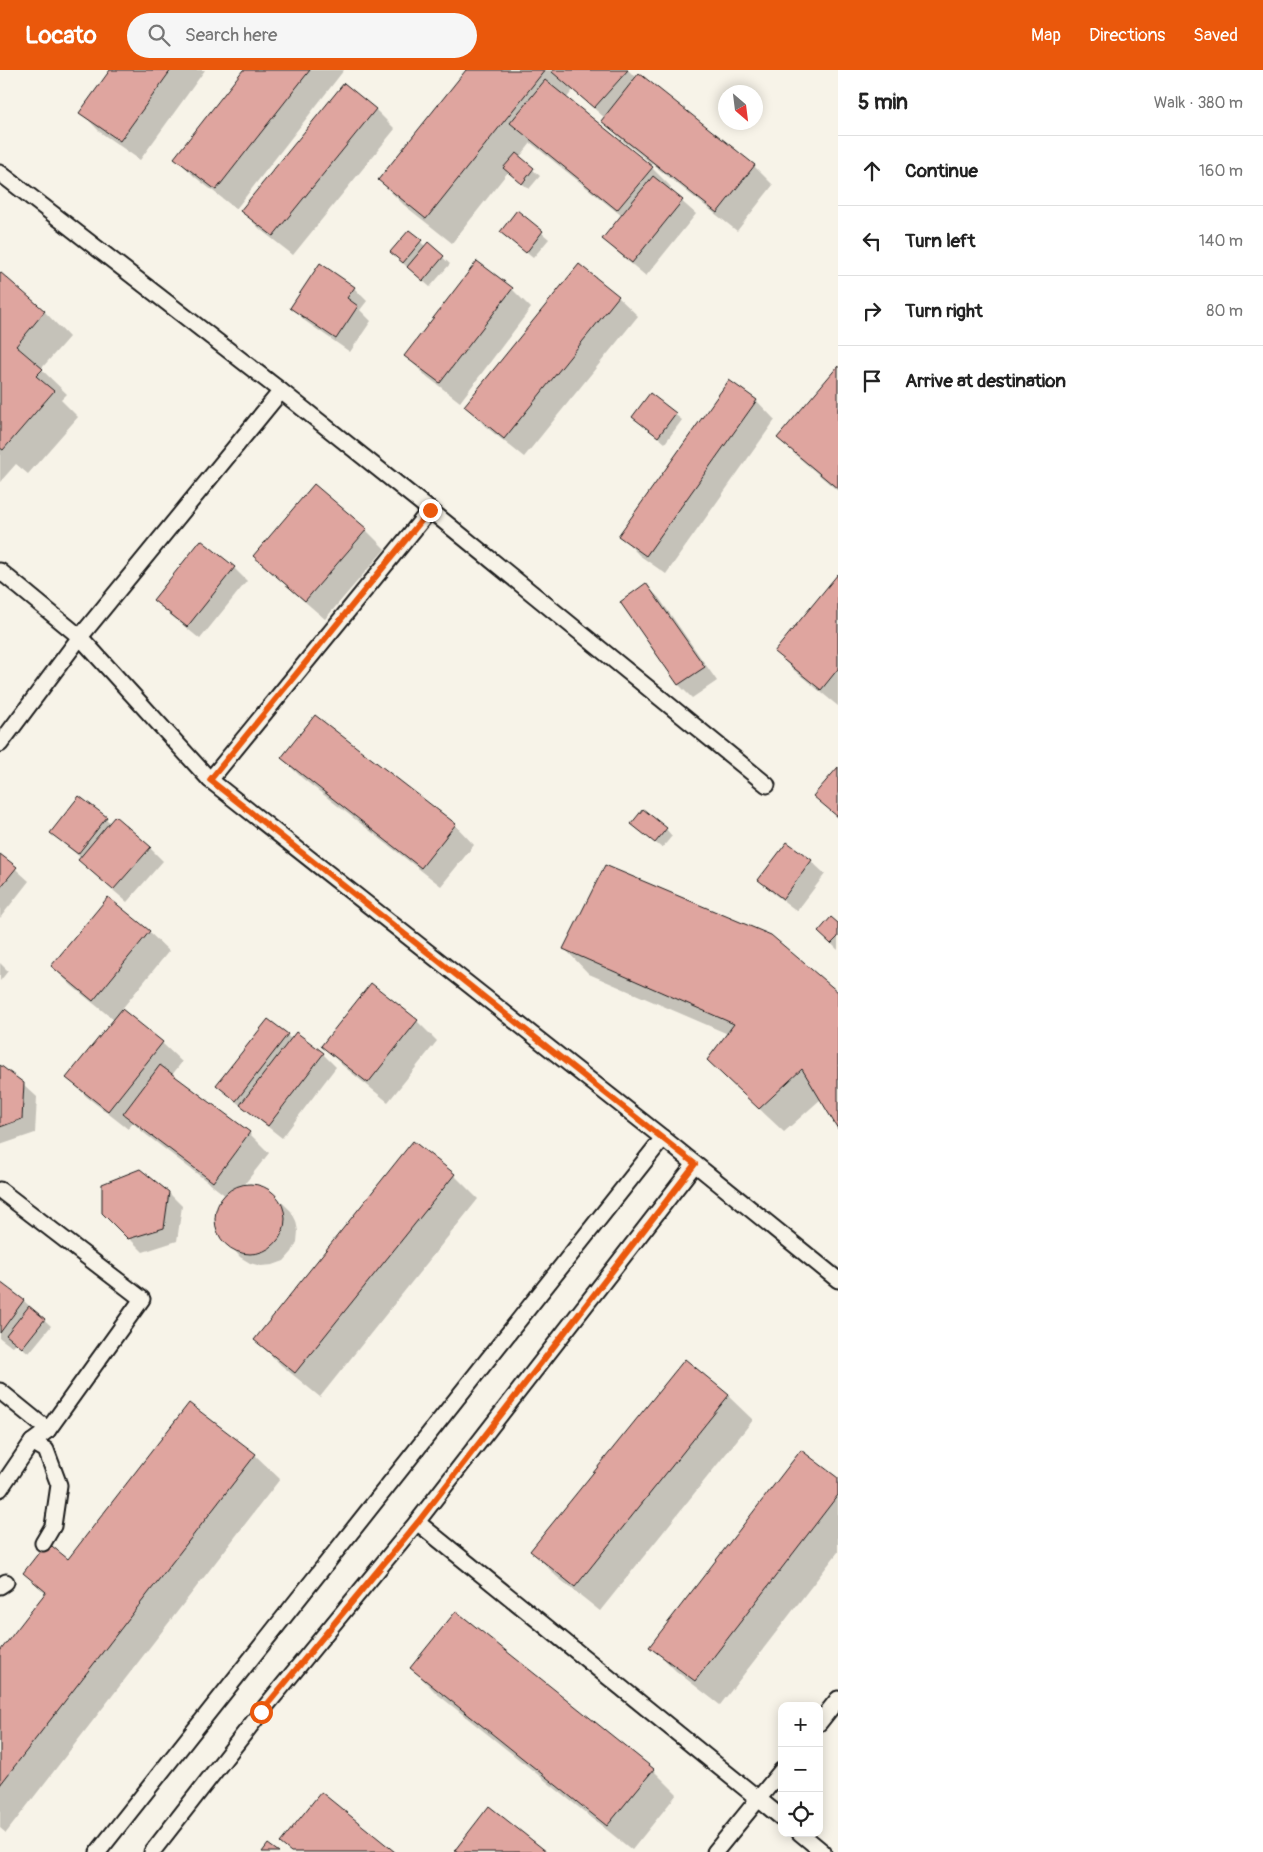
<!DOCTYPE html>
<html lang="en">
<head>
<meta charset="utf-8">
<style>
	body { margin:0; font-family:Pangolin,sans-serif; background:#f6f6f6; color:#222 }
	.controls { position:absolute; right:15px; bottom:15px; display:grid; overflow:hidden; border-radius:10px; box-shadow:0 2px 12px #0003 }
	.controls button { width:45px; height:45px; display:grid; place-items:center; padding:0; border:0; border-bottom:1px solid #e0e0e0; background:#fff; color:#222; font:25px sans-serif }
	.compass { position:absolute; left:718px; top:15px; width:45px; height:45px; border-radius:50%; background:#fff; box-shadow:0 2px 12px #0003; rotate:152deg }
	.stop { position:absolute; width:15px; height:15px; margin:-11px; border:4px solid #ea580c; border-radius:50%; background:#fff }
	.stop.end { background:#ea580c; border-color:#fff; box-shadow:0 1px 5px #0008 }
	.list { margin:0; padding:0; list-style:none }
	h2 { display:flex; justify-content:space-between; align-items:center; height:65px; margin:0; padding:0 20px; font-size:21px }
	h2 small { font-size:16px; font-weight:400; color:#767676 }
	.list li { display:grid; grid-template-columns:32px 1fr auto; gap:15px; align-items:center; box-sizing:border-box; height:70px; padding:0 20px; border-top:1px solid #e0e0e0 }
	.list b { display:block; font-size:19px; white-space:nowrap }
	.list em { font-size:16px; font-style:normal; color:#767676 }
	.icon { flex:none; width:28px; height:28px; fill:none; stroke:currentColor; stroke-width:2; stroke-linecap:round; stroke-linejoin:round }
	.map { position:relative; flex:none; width:838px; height:1782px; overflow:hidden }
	header { display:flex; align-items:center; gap:30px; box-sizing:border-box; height:70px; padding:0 25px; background:#ea580c; color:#fff }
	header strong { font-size:24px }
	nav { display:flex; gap:28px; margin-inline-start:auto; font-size:18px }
	.search { width:350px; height:45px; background:#f6f6f6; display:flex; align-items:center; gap:12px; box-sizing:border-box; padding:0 18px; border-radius:28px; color:#767676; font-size:19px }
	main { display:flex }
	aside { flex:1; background:#fff }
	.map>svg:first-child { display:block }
	.shadow { fill:#0003 }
	.building { fill:#dfa59f; stroke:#1c1c1c }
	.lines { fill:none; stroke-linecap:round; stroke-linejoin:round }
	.service-casing { stroke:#1c1c1c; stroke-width:19 }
	.service { stroke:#f7f3e8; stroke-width:15 }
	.route { stroke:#ea580c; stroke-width:6 }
</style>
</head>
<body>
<header>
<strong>Locato</strong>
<div class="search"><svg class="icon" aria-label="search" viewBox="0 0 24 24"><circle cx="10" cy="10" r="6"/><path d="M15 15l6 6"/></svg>Search here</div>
<nav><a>Map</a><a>Directions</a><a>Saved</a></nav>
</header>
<main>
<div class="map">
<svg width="838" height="1782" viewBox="0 0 838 1782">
	<rect width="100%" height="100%" fill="#f7f3e8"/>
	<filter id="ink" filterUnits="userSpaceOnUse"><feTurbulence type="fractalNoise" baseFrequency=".02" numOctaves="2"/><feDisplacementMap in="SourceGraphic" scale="10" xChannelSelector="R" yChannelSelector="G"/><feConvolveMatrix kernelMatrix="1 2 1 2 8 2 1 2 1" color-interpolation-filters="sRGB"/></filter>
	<g filter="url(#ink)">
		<g class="shadow">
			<path d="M111,0H205L140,90L100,62L81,42Z"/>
			<path d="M245,0H344L236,139L195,107L176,88Z"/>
			<path d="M467,0H628L637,9L754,96L773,115L737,161L622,70L603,51L605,48L573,20L566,29L652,98L671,117L669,120L696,144L646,206L617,182L603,169L622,146L531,73L519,88L540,106L529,119L508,102L452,173L404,135L379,110Z"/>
			<path d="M344,15L376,40L395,59L293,185L261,160L242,141Z"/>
			<path d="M517,142L549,169L533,188L508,168Z"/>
			<path d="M409,161L426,177L428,174L450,194L430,217L398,189Z"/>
			<path d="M580,196L618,227L638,246L524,387L485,356L466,336Z"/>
			<path d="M0,204L45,242L69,267L41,299L67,324L61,330L78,347L28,404L16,394L0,412Z"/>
			<path d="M354,218L367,231L360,240L371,251L350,282L305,251L292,237Z"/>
			<path d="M512,219L531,238L460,332L425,305L406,286Z"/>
			<path d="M838,298V421L798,387L779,368Z"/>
			<path d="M650,325L682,350L665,373L634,347Z"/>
			<path d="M756,330L775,350L666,504L639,485L620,465Z"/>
			<path d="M366,460L385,479L325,549L274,505L254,486Z"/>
			<path d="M234,498L247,511L200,569L168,543L155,529Z"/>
			<path d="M838,506V636L795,601L775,582Z"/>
			<path d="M646,515L659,528L717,611L692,628L679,615L622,532Z"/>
			<path d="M282,688L455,755L474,775L441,816L302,708Z"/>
			<path d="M79,728L111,753L150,778L163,791L127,832L93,803L79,790L81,788L52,763Z"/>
			<path d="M666,759L672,766L662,778L639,760Z"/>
			<path d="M787,773L811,791L825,804L797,841L773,823L759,810Z"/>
			<path d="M0,785L29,811L0,848Z"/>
			<path d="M108,829L149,862L169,881L121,940L162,973L182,992L172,1005L249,1063L269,1083L243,1116H260L269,1120L291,1141L296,1151L298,1161L297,1172L292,1182L284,1191L273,1195L261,1196L250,1193L240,1187L220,1163L217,1152L218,1140L226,1126L144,1063L133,1053L128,1059L87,1027L68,1008L114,950L72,916L52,896Z"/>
			<path d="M838,855V880L819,862Z"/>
			<path d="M565,879L838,923V1057L821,1029L784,1062L734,1015L728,964L589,904Z"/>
			<path d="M0,893L8,901L0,911Z"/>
			<path d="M371,915L417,951L437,971L388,1032L342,995L323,976Z"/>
			<path d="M287,965L292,970L323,984L336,997L282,1068L231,1028L217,1015Z"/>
			<path d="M0,996L23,1014L37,1027L35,1063L0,1075Z"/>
			<path d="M454,1105L478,1129L320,1327L281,1295L256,1270Z"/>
			<path d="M168,1122L182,1136L177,1171L143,1182L103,1142Z"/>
			<path d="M0,1214L24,1231L51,1256L29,1283L16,1273L12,1277L0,1268Z"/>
			<path d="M728,1326L753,1350L600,1541L556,1506L532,1481Z"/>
			<path d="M255,1385L280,1409L6,1763L0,1758V1583L46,1524L24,1503L68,1490Z"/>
			<path d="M838,1410V1482L720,1635L676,1601L651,1576Z"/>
			<path d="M412,1598L653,1700L677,1724L632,1780L436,1623Z"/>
		</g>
		<g class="building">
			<path d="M110,0H171L120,71L79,43Z"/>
			<path d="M243,0H310L216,120L174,88Z"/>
			<path d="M466,0H545L426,149L378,110Z"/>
			<path d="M553,0H628L594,38L552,2Z"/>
			<path d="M639,3L755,95L717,143L601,51Z"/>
			<path d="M545,10L653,97L617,140L510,53Z"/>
			<path d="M344,13L376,39L273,166L240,141Z"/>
			<path d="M516,83L534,98L522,114L503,98Z"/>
			<path d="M653,106L683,130L632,193L602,169Z"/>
			<path d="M517,140L543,161L526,183L500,162Z"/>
			<path d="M409,160L422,170L403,193L390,182Z"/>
			<path d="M428,172L444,186L423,211L407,197Z"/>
			<path d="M477,191L513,218L440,313L404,286Z"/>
			<path d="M320,193L355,217L347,228L358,236L336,269L290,238Z"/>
			<path d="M579,194L619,226L504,369L464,336Z"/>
			<path d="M0,202L45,241L16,276L43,299L36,306L54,321L3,380L0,378Z"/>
			<path d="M838,296V419L777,368Z"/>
			<path d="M729,310L757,330L646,486L618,466Z"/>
			<path d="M650,323L676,343L658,367L632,347Z"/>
			<path d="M314,414L367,459L305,531L253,486Z"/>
			<path d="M201,470L235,497L187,557L153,530Z"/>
			<path d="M838,504V599L821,620L774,582Z"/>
			<path d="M646,513L705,597L678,615L620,532Z"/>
			<path d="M315,645L456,754L421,798L281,688Z"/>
			<path d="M838,697V747L813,726Z"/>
			<path d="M79,726L107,747L78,784L50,763Z"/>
			<path d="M643,739L667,758L655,773L631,754Z"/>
			<path d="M115,746L151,777L113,820L78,790Z"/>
			<path d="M787,772L812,790L783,829L758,810Z"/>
			<path d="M0,784L17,797L0,818Z"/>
			<path d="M605,795L771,865L838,922V1059L802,999L759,1039L707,990L734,954L563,879Z"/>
			<path d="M108,827L150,861L93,931L51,896Z"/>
			<path d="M831,847L838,853V867L831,874L818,862Z"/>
			<path d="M371,913L418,950L368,1013L321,976Z"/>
			<path d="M122,939L163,972L108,1041L66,1008Z"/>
			<path d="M268,949L288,964L236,1031L216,1015Z"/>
			<path d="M296,962L324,983L268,1056L240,1035Z"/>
			<path d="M0,995L24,1013L22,1049L0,1057Z"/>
			<path d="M160,995L250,1062L213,1112L123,1044Z"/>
			<path d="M413,1071L455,1104L295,1303L254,1270Z"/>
			<path d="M140,1099L169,1122L164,1158L128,1169L102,1143V1114Z"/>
			<circle cx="250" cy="1149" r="35"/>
			<path d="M0,1212L24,1230L0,1263Z"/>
			<path d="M29,1236L45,1249L22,1278L6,1265Z"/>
			<path d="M685,1289L729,1325L575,1517L530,1481Z"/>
			<path d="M189,1333L256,1384L0,1715V1581L46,1522L23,1503L47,1472L68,1489Z"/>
			<path d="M801,1380L838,1408V1425L695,1611L649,1577Z"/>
			<path d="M456,1541L654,1699L607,1756L410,1598Z"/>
			<path d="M321,1722L395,1782H291L280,1773Z"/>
			<path d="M489,1736L547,1782H458L455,1780Z"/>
			<path d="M268,1774L279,1782H262Z"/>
		</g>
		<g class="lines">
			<g class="service-casing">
				<g id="service">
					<path d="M0,103L281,321L430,440L767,715"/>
					<path d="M0,501L80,567L210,710L663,1068L838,1210"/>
					<path d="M0,674L80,567L281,321"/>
					<path d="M210,710L430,440"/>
					<path d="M0,1120L142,1229L48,1360L32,1372L0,1419"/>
					<path d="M0,1321L48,1360"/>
					<path d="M32,1372L46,1380L59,1415L53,1456L43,1473"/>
					<path d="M417,1452L782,1748"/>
					<path d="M0,1516L6,1512"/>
					<path d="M819,1653L838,1629"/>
					<path d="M800,1763L823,1782"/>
					<path d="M98,1782L663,1068"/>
					<path d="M152,1782L261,1642L417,1452L695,1094"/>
					<path d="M715,1782L782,1700"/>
				</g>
			</g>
			<use href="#service" class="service"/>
		</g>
	</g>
	<g class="lines" filter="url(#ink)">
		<path class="route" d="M261,1642L418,1452L695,1094L210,710L430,440"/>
	</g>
</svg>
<div class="controls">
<button>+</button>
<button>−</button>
<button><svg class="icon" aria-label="locate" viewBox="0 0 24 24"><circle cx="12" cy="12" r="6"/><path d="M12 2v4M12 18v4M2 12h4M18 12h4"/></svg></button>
</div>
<svg class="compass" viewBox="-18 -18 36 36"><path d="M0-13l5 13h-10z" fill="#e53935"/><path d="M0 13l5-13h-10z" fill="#767676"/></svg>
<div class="stop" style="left:261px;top:1642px"></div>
<div class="stop end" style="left:430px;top:440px"></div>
</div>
<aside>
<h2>5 min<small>Walk · 380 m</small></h2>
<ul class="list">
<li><svg class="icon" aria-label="ahead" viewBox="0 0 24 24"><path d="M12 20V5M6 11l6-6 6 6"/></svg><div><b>Continue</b></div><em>160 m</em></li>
<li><svg class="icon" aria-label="left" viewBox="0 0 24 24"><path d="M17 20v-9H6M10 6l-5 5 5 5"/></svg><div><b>Turn left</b></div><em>140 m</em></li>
<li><svg class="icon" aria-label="right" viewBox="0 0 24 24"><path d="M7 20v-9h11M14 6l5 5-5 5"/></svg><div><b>Turn right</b></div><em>80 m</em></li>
<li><svg class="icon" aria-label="arrive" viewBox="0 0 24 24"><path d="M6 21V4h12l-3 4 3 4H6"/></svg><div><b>Arrive at destination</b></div></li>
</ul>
</aside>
</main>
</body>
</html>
